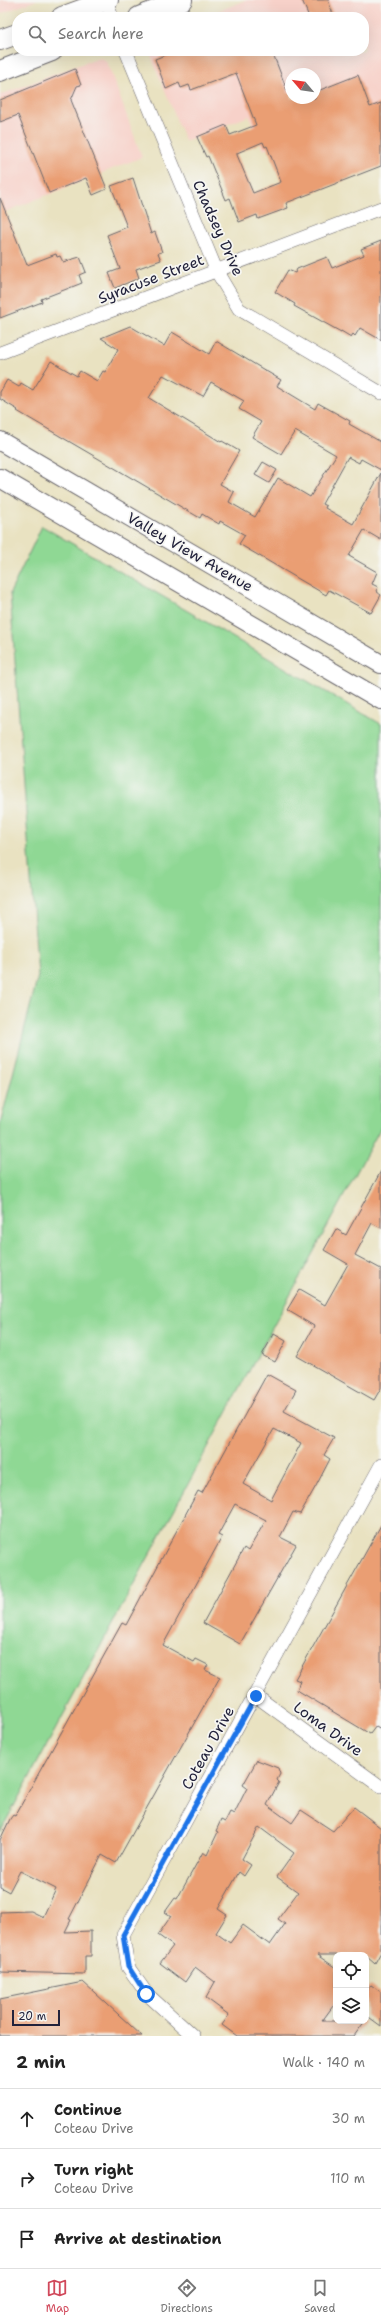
<!DOCTYPE html>
<html lang="en">
<head>
<meta charset="utf-8">
<style>
	body { margin:0; font-family:"Shantell Sans",sans-serif; background:#f6f6f6; color:#222 }
	.controls { position:absolute; right:12px; bottom:12px; display:grid; overflow:hidden; border-radius:8px; box-shadow:0 4px 16px #0002 }
	.controls button { width:36px; height:36px; display:grid; place-items:center; padding:0; border:0; border-bottom:1px solid #e0e0e0; background:#fff; color:#222; font:20px sans-serif }
	.compass { position:absolute; left:285px; top:68px; width:36px; height:36px; border-radius:50%; background:#fff; box-shadow:0 4px 16px #0002; rotate:299deg }
	.scale { position:absolute; left:12px; bottom:10px; width:48px; box-sizing:border-box; padding-left:4px; border:2px solid #22223b; border-top:0; font-size:11px; line-height:14px; white-space:nowrap; color:#22223b; -webkit-text-stroke:3px #f6f6f2; paint-order:stroke }
	.stop { position:absolute; width:12px; height:12px; margin:-9px; border:3px solid #1a73e8; border-radius:50%; background:#fff }
	.stop.end { background:#1a73e8; border-color:#fff; box-shadow:0 1px 4px #0008 }
	.list { margin:0; padding:0; list-style:none }
	h2 { display:flex; justify-content:space-between; align-items:center; height:52px; margin:0; padding:0 16px; font-size:17px }
	h2 small { font-size:13px; font-weight:400; color:#767676 }
	.list li { display:grid; grid-template-columns:26px 1fr auto; gap:12px; align-items:center; box-sizing:border-box; height:60px; padding:0 16px; border-top:1px solid #e0e0e0 }
	.list b { display:block; font-size:15px; white-space:nowrap }
	.list p { margin:0; font-size:13px; white-space:nowrap; color:#767676 }
	.list em { font-size:13px; font-style:normal; color:#767676 }
	.icon { flex:none; width:22px; height:22px; fill:none; stroke:currentColor; stroke-width:2; stroke-linecap:round; stroke-linejoin:round }
	.map { position:relative; flex:none; width:381px; height:2036px; overflow:hidden }
	.search { position:absolute; background:#fff; box-shadow:0 4px 16px #0002; left:12px; right:12px; top:12px; height:44px; display:flex; align-items:center; gap:10px; box-sizing:border-box; padding:0 14px; border-radius:16px; color:#767676; font-size:15px }
	.sheet { height:232px; background:#fff }
	nav { display:flex; justify-content:space-around; align-items:center; box-sizing:border-box; height:56px; border-top:1px solid #e0e0e0; background:#fff; font-size:11px; color:#767676 }
	nav a { display:grid; justify-items:center; gap:2px }
	nav .on { color:#d1495b }
	.map>svg:first-child { display:block }
	.built { fill:#f7d1c9; fill-rule:evenodd }
	.green { fill:#8fd894; stroke:#587d68 }
	.building { fill:#ea9e73; fill-rule:evenodd }
	.lines { fill:none; stroke-linecap:round; stroke-linejoin:round }
	.minor-casing { stroke:#68656a; stroke-width:14 }
	.secondary-casing { stroke:#68656a; stroke-width:20 }
	.primary-casing { stroke:#68656a; stroke-width:22 }
	.minor { stroke:#fff; stroke-width:13 }
	.secondary { stroke:#fff; stroke-width:18 }
	.primary { stroke:#fff; stroke-width:20 }
	.route { stroke:#1a73e8; stroke-width:5 }
	.labels { text-anchor:middle; stroke-width:3.5; stroke-linejoin:round; paint-order:stroke }
	.street-label { font-size:15px; fill:#22223b; stroke:#f6f6f2 }
</style>
</head>
<body>
<div class="map">
<svg width="381" height="2036" viewBox="0 0 381 2036">
	<rect width="100%" height="100%" fill="#f6f6f2"/>
	<filter id="ink" filterUnits="userSpaceOnUse"><feTurbulence type="fractalNoise" baseFrequency=".025" numOctaves="2"/><feDisplacementMap in="SourceGraphic" scale="8" xChannelSelector="R" yChannelSelector="G"/><feConvolveMatrix kernelMatrix="1 2 1 2 8 2 1 2 1" color-interpolation-filters="sRGB"/></filter>
	<filter id="wash" filterUnits="userSpaceOnUse"><feTurbulence type="fractalNoise" baseFrequency=".012" numOctaves="4" result="noise"/><feDisplacementMap in="SourceGraphic" scale="16" xChannelSelector="R" yChannelSelector="G"/><feGaussianBlur stdDeviation="0.9" result="paint"/><feColorMatrix in="noise" values="0 0 0 0 0 0 0 0 0 0 0 0 0 0 0 0 0 1.4 0 .05"/><feComposite in="paint" operator="in"/></filter>
	<g filter="url(#wash)">
		<rect width="100%" height="100%" fill="#e9e2c1"/>
		<g class="built">
			<path d="M0,0H37L0,14Z"/>
			<path d="M246,0H381V103L264,150L249,116L185,141L149,51H364V17H203ZM291,74H315V98H291Z"/>
			<path d="M100,57L107,62L142,157L0,214V95Z"/>
		</g>
		<path class="green" d="M42,526L381,724V1127L0,1832V1125L38,976L10,593Z"/>
		<g id="blocks">
			<g class="building">
				<path d="M302,0H328L334,17H309Z"/>
				<path d="M175,51H272L288,93L291,92V98H315V92L358,75L370,107L381,103V166L286,203L288,208L258,219L257,215L239,222L230,198L226,200L208,156L206,157L197,137L226,125L230,135L256,125L236,73L191,90L189,85L181,88L179,83L166,89L155,59ZM263,142L265,147L267,146L281,182L253,193L237,155V153Z"/>
				<path d="M75,69L81,85L77,86L71,100L107,189L93,195L86,178L49,193L18,115L0,122V100Z"/>
				<path d="M133,178L151,234L155,232L162,252L158,253L161,260L136,269L139,278L115,288L109,273L120,269L107,235L127,227L111,186Z"/>
				<path d="M0,198L27,265L56,254L57,257L60,256L63,262L80,257L86,272L79,275L82,283L41,299L42,302L0,318Z"/>
				<path d="M381,241V340L360,328L355,336L353,334L351,337L341,331V332L294,306L295,304L275,292L288,270L295,273L297,269L327,257L332,268L364,255L361,249Z"/>
				<path d="M130,326L164,346L172,332L209,354L216,341L281,380L277,386L315,409L318,403L350,421L349,424L381,442V470L361,459L359,463L348,457L322,504L326,506L325,508L353,524L381,473V540L364,530L349,556L377,572L372,584L378,587L376,591L381,595L371,613L329,590L326,595L239,544L245,535L220,521L219,524L202,514L200,518L17,411L18,410L0,399V392L7,380L19,387L21,383L33,390L51,361L77,376L80,371L97,381L103,371L105,372L118,349L101,338ZM163,375L203,396L211,382L244,401L239,409L261,422L252,437L281,454L295,431L336,455L310,497L278,478L255,517L229,502L234,492L220,484L239,451L222,441L221,442L149,398Z"/>
				<path d="M263,462L277,470L269,483L255,475Z"/>
				<path d="M381,1171V1228L372,1223L355,1255L381,1269V1388L374,1400L297,1356L314,1326L287,1310L299,1290L325,1305L348,1264L324,1250L336,1229L346,1235Z"/>
				<path d="M274,1334L286,1341L275,1362L262,1355Z"/>
				<path d="M267,1374L296,1390L284,1411L334,1438L324,1455L330,1459L316,1486L300,1514L293,1512L280,1537L296,1545L240,1644L203,1623L244,1548L248,1551L266,1520L235,1504L218,1535L222,1537L163,1645L194,1662L196,1659L208,1665L205,1670L220,1677L116,1863L102,1855L69,1919L71,1920L65,1932L91,1931V1956H85V1974L0,1972V1912L31,1911L43,1917L56,1889L20,1871L9,1892L0,1887V1840L10,1819L13,1815L15,1816L122,1623L126,1625L198,1491L202,1493ZM274,1429L301,1443L271,1500L243,1484Z"/>
				<path d="M381,1525V1729L376,1726L370,1734L297,1690L300,1681L295,1679Z"/>
				<path d="M257,1760L278,1768L280,1774L277,1780L279,1782L267,1805L292,1823L301,1810L333,1831L354,1807L381,1828V1952L375,1963L366,1955H317L336,1968V2002L322,2021H365L354,2036H237L222,2025L229,2015L206,1998L215,1982L195,1967L185,1982L160,1963L173,1946L158,1935L171,1916L165,1912L175,1898L177,1899L203,1852L207,1855L218,1832L216,1831L221,1820L225,1822L230,1812L234,1814L247,1788L243,1785ZM259,1827L294,1853L277,1877L298,1892L278,1919L285,1924L270,1945L243,1925L230,1943L216,1933L227,1915L218,1909L239,1872L244,1876L251,1865L242,1859Z"/>
				<path d="M83,1982L142,2036H0V1999Z"/>
				<path d="M371,1985L381,1992V2026L366,2015V1991Z"/>
			</g>
		</g>
	</g>
	<g filter="url(#ink)">
		<use href="#blocks" fill-opacity="0" stroke="#68656a" stroke-width="1"/>
		<g class="lines">
			<g class="minor-casing">
				<g id="minor">
					<path d="M106,1L112,17"/>
					<path d="M126,51L217,272L239,309L381,393"/>
					<path d="M0,353L381,208"/>
					<path d="M256,1696L381,1787"/>
					<path d="M193,2036L147,1994L128,1967L123,1935L381,1465"/>
				</g>
			</g>
			<g class="secondary-casing">
				<g id="secondary">
					<path d="M0,441L381,664"/>
					<path d="M0,478L381,700"/>
				</g>
			</g>
			<g class="primary-casing">
				<g id="primary">
					<path d="M62,17L108,0"/>
					<path d="M139,17L182,0"/>
					<path d="M0,40L17,34"/>
					<path d="M0,71L52,51"/>
				</g>
			</g>
			<use href="#minor" class="minor"/>
			<use href="#secondary" class="secondary"/>
			<use href="#primary" class="primary"/>
		</g>
	</g>
	<g class="lines" filter="url(#ink)">
		<path class="route" d="M146,1994L128,1966L123,1935L256,1696"/>
	</g>
	<g class="labels">
		<g class="street-label">
			<text transform="translate(218 228) rotate(66)" y="5">Chadsey Drive</text>
			<text transform="translate(151 279) rotate(-21)" y="5">Syracuse Street</text>
			<text transform="translate(190 552) rotate(30)" y="5">Valley View Avenue</text>
			<text transform="translate(328 1729) rotate(36)" y="5">Loma Drive</text>
			<text transform="translate(208 1748) rotate(-61)" y="5">Coteau Drive</text>
		</g>
	</g>
</svg>
<div class="controls">
<button><svg class="icon" aria-label="locate" viewBox="0 0 24 24"><circle cx="12" cy="12" r="6"/><path d="M12 2v4M12 18v4M2 12h4M18 12h4"/></svg></button>
<button><svg class="icon" aria-label="layers" viewBox="0 0 24 24"><path d="M12 4l9 5-9 5-9-5zM3 14l9 5 9-5"/></svg></button>
</div>
<svg class="compass" viewBox="-18 -18 36 36"><path d="M0-13l5 13h-10z" fill="#e53935"/><path d="M0 13l5-13h-10z" fill="#767676"/></svg>
<div class="scale">20 m</div>
<div class="stop" style="left:146px;top:1994px"></div>
<div class="stop end" style="left:256px;top:1696px"></div>
<div class="search"><svg class="icon" aria-label="search" viewBox="0 0 24 24"><circle cx="10" cy="10" r="6"/><path d="M15 15l6 6"/></svg>Search here</div>
</div>
<section class="sheet">
<h2>2 min<small>Walk · 140 m</small></h2>
<ul class="list">
<li><svg class="icon" aria-label="ahead" viewBox="0 0 24 24"><path d="M12 20V5M6 11l6-6 6 6"/></svg><div><b>Continue</b><p>Coteau Drive</p></div><em>30 m</em></li>
<li><svg class="icon" aria-label="right" viewBox="0 0 24 24"><path d="M7 20v-9h11M14 6l5 5-5 5"/></svg><div><b>Turn right</b><p>Coteau Drive</p></div><em>110 m</em></li>
<li><svg class="icon" aria-label="arrive" viewBox="0 0 24 24"><path d="M6 21V4h12l-3 4 3 4H6"/></svg><div><b>Arrive at destination</b></div></li>
</ul>
</section>
<nav>
<a class="on"><svg class="icon" aria-label="map" viewBox="0 0 24 24"><path d="M3 6l6-2 6 2 6-2v14l-6 2-6-2-6 2zM9 4v14M15 6v14"/></svg>Map</a>
<a><svg class="icon" aria-label="directions" viewBox="0 0 24 24"><path d="M12 3l9 9-9 9-9-9zM9 14v-3h6M13 9l2 2-2 2"/></svg>Directions</a>
<a><svg class="icon" aria-label="saved" viewBox="0 0 24 24"><path d="M7 4h10v16l-5-4-5 4z"/></svg>Saved</a>
</nav>
</body>
</html>
